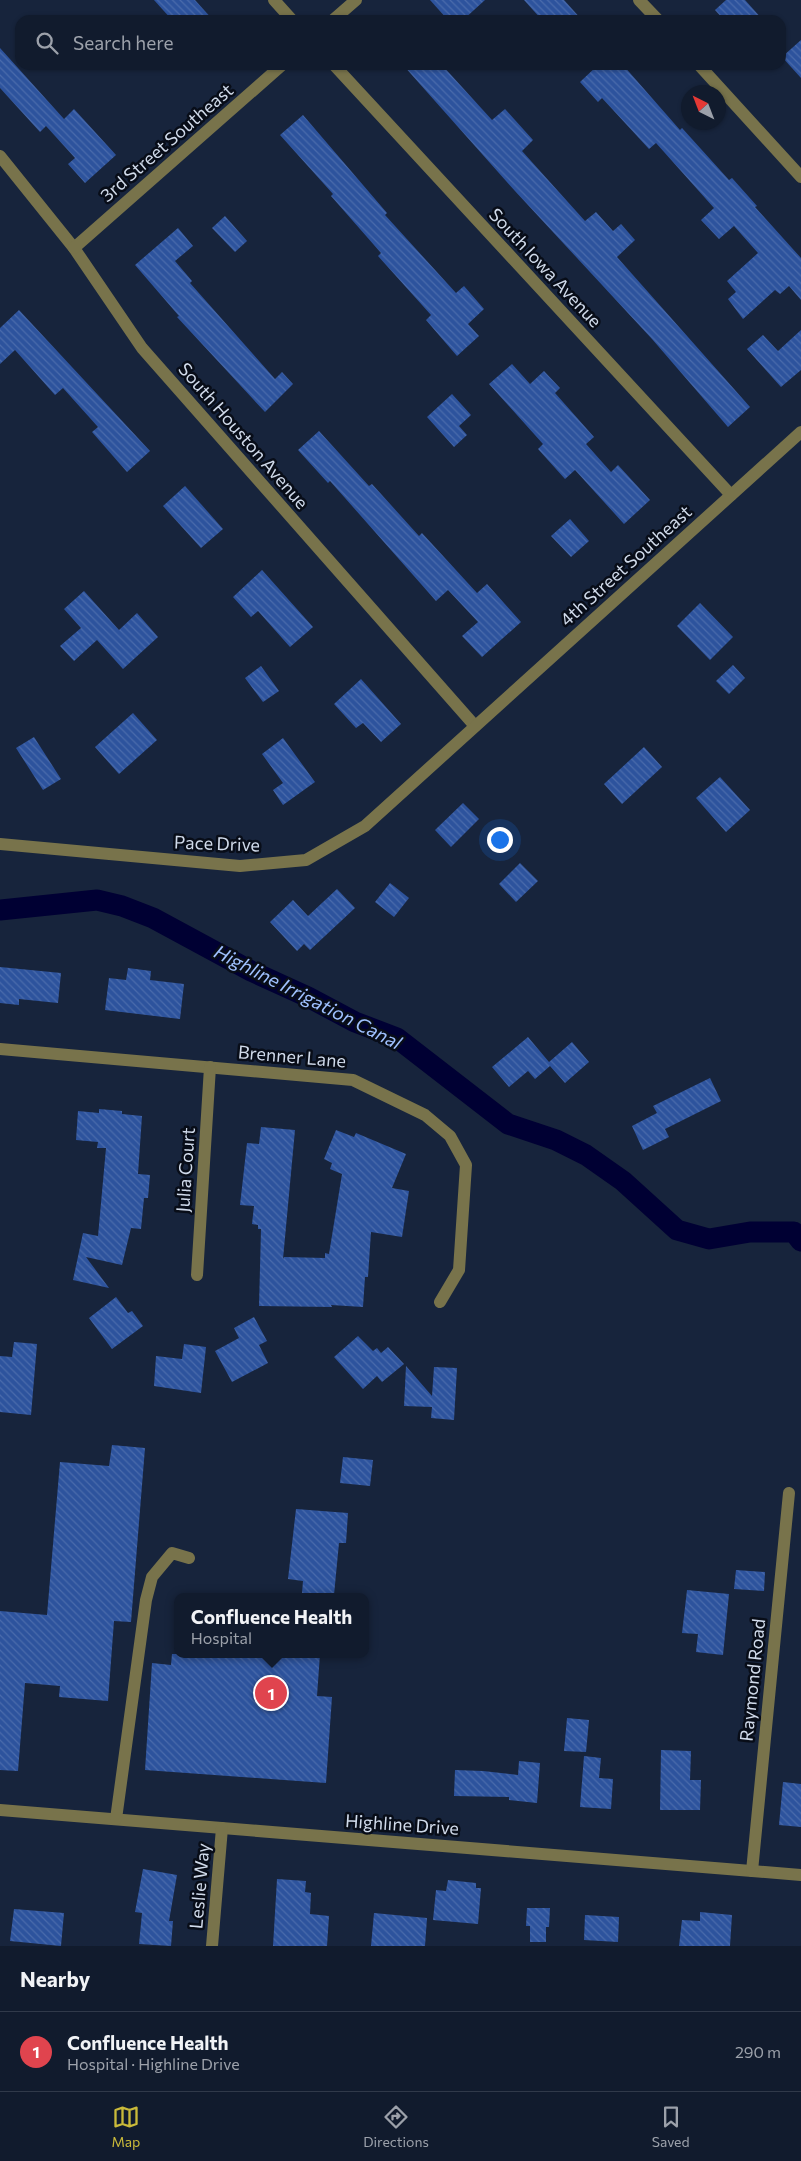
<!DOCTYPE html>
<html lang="en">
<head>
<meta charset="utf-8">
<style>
	body { margin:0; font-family:Commissioner,sans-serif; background:#1e2839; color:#f1f3f6 }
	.compass { position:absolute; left:681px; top:85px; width:45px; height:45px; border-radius:50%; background:#111b2d; box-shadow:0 1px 4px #0004; rotate:318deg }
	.you { position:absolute; left:499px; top:839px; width:18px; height:18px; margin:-12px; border:4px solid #fff; border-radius:50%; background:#1a73e8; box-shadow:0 0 0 8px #1a73e833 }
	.badge { display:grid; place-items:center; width:32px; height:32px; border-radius:50%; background:#caba3a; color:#fff; font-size:16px; font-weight:700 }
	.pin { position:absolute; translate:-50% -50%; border:2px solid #fff; box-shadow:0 1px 5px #0006 }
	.popup { position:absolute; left:174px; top:1593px; width:195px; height:65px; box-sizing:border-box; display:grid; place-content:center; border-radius:10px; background:#111b2d; filter:drop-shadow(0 1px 4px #0005); font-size:16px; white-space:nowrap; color:#9ca1aa }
	.popup b { font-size:19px; color:#f1f3f6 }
	.popup::after { content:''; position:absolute; left:50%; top:100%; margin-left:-10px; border:10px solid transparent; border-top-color:#111b2d }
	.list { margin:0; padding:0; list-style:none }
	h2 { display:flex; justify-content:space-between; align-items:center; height:65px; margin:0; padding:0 20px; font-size:21px }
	h2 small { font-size:16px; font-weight:400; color:#9ca1aa }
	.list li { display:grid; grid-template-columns:32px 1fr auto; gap:15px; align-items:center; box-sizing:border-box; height:80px; padding:0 20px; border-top:1px solid #303949 }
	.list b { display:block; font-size:19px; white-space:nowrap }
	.list p { margin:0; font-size:16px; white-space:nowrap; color:#9ca1aa }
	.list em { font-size:16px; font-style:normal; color:#9ca1aa }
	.icon { flex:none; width:28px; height:28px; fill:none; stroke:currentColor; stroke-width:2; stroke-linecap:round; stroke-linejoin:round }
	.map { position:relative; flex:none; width:801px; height:1946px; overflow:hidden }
	.search { position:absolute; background:#111b2d; box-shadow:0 1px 4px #0004; left:15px; right:15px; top:15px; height:55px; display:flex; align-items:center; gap:12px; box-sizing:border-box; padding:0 18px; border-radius:15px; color:#9ca1aa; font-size:19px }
	.sheet { height:145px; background:#111b2d }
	nav { display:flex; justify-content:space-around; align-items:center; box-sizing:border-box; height:70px; border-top:1px solid #303949; background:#111b2d; font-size:14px; color:#9ca1aa }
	nav a { display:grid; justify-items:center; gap:2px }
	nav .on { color:#caba3a }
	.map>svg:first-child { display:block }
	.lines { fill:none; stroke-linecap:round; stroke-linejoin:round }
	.canal { stroke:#003; stroke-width:21 }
	.building { fill:url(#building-back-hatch) }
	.minor { stroke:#78734b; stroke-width:12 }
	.labels { text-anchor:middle; stroke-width:5; stroke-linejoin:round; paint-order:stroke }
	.street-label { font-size:18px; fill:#d0daea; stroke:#080d18 }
	.water-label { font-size:19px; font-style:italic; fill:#9fc0fe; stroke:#080d18 }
</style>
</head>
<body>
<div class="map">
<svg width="801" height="1946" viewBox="0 0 801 1946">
	<defs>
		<pattern id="building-back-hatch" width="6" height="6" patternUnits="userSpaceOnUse" patternTransform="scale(1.25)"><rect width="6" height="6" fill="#2d539d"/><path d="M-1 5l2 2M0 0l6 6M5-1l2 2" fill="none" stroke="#4a6bab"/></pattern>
	</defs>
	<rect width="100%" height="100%" fill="#17243c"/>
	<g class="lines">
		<path class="canal" d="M0,910L97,900L122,906L153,918L251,971L308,997L355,1022L397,1038L508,1124L556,1140L586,1155L623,1181L677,1230L709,1239L750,1232H794L801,1241"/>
	</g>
	<g class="building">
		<path d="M154,0H195L213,20H172Z"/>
		<path d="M430,0H485L463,20H448Z"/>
		<path d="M524,0H564L582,20H542Z"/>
		<path d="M726,0H745L763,20H724L715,10Z"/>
		<path d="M801,40V78L782,57Z"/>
		<path d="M0,48L64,119L74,109L116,155L85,183L68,164L75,158L46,126L40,132L0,88Z"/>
		<path d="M403,65H442L492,120L505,109L533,140L522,151L585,221L596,212L613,231L621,224L635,240L617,257L750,407L728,427L652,339L515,191Z"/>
		<path d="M598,65H623L680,130L682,128L729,180L732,178L757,206L755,207L801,258V300L789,286L780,294L775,290L743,319L728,299L736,292L727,281L758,253L734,226L719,239L701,220L714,208L656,143L649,149L602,98L598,102L580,82Z"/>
		<path d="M303,115L387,213L385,215L456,293L464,286L484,309L468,324L479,336L457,356L426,320L431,315L378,256L381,253L331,196L333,194L280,135Z"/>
		<path d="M225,216L247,241L235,252L212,228Z"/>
		<path d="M178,228L193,246L175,261L192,281L190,283L275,379L282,372L293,384L265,412L177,317L179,316L135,265Z"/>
		<path d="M19,310L150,451L127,472L92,432L98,427L63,388L55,395L15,350L0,364V328Z"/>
		<path d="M801,330V370L781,387L747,349L763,335L778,351Z"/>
		<path d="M512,364L530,384L544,371L560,388L555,393L594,437L586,444L611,472L618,465L650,500L624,524L575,470L565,479L538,449L543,444L489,384Z"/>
		<path d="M452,394L471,415L459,426L467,435L454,447L427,417Z"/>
		<path d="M319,431L369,486L372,484L419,536L422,533L477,593L487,584L521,622L482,657L462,636L478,622L448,590L436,601L330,481L328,483L298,450Z"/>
		<path d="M185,486L223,529L201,548L163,506Z"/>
		<path d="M570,519L589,541L571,557L551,536Z"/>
		<path d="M262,570L313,627L290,647L258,611L251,617L233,597Z"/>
		<path d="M84,591L119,630L137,613L158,637L123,669L97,640L74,661L60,646L81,628L64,609Z"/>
		<path d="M700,603L733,637L710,660L677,626Z"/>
		<path d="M733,665L745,678L729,694L716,681Z"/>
		<path d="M261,666L279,691L263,702L245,678Z"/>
		<path d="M361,679L401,724L381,742L363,723L356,728L334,704Z"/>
		<path d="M133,713L157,740L119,774L95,747Z"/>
		<path d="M34,737L61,779L43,790L16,748Z"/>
		<path d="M283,738L315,782L283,805L273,790L283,783L262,754Z"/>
		<path d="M644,747L662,767L622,804L604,784Z"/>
		<path d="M720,777L750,810L726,832L696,798Z"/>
		<path d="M463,803L479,819L451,847L435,830Z"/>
		<path d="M520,863L538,881L516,902L499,884Z"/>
		<path d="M390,883L409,898L394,917L375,902Z"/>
		<path d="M337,889L355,908L310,950L304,944L297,951L270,922L293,900L308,916Z"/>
		<path d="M0,967L61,973L58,1003L19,999V1005L0,1003Z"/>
		<path d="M128,968L151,971L150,980L184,984L180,1019L105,1010L109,978L126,980Z"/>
		<path d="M528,1037L549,1062L572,1042L589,1062L565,1083L550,1066L535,1079L528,1071L509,1087L492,1067Z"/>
		<path d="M710,1078L721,1101L665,1129L669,1137L643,1150L632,1126L657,1113L653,1106Z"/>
		<path d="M99,1109L122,1111V1114L142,1116L138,1174L150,1175L148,1198H144L141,1229L131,1228L122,1265L86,1257L109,1288L73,1280L83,1233L98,1236L106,1148H97L98,1142L76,1140L78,1111L99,1113Z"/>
		<path d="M261,1127L295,1130L283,1259L284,1257L325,1258V1253L329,1254L342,1174L330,1169L332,1163L324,1159L336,1130L354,1137L356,1133L406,1154L392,1188L409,1191L402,1237L371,1232L368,1277H365L363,1307L331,1305L332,1307L259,1306L261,1229H258V1225L252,1224L254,1206L240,1205L247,1143L259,1144Z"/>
		<path d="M116,1297L128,1313L132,1311L143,1326L112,1349L89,1318Z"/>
		<path d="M254,1317L267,1341L259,1345L268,1363L232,1382L215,1351L239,1338L234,1328Z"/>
		<path d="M358,1336L373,1351L377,1348L381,1353L388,1347L404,1364L382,1382L377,1376L363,1389L334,1357Z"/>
		<path d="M14,1342L37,1344L31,1415L0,1412V1356L12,1357Z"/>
		<path d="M184,1344L206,1347L201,1393L154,1386L156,1356L182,1359Z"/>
		<path d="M406,1366L432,1396L434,1367L457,1368L454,1420L431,1418L432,1407L404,1406Z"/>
		<path d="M112,1445L145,1448L131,1622L114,1621L108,1701L59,1697L60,1686L25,1683L18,1771L0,1770V1611L47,1615L60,1462L109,1466Z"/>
		<path d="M343,1457L373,1460L370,1486L340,1483Z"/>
		<path d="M296,1509L348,1513L346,1543H339L334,1595L302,1593L303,1581L288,1579Z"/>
		<path d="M736,1570L765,1572L764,1591L734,1589Z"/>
		<path d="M687,1590L729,1594L723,1655L696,1652L698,1634L682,1633Z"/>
		<path d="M172,1654H320L317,1696L332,1697L326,1783L145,1770L152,1663L171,1665Z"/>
		<path d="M567,1718L589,1720L586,1752L564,1751Z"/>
		<path d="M661,1750L691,1751L690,1780H701L700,1810H660Z"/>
		<path d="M584,1756L601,1758L599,1778L613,1779L611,1809L580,1807Z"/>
		<path d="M519,1761L540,1763L537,1803L509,1800V1797L454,1796L455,1770L483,1771L518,1775Z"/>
		<path d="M783,1782L801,1784V1827L779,1825Z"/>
		<path d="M143,1869L177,1875L169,1921H173L171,1946L139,1944L142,1913L135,1912Z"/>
		<path d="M277,1879L306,1881L305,1892L311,1893L310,1914L329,1916L327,1946H273Z"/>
		<path d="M448,1880L476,1883V1888H481L478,1924L433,1920L436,1890L446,1891Z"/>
		<path d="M527,1908H550L549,1927H546V1942H530V1926H526Z"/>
		<path d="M14,1909L64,1913L61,1946L10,1941Z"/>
		<path d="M700,1912L732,1915L730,1946H679L682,1920L700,1921Z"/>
		<path d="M374,1913L427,1918L425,1946H371Z"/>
		<path d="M585,1915L619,1917L618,1942L584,1940Z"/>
	</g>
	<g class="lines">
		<g class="minor">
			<path d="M274,0L292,20"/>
			<path d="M639,0L658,20"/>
			<path d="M333,20L356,0"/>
			<path d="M334,65L731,495"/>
			<path d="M699,65L801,177"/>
			<path d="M0,156L74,248L142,348L475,726"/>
			<path d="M74,248L282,65"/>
			<path d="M0,844L240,866L306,860L365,826L801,432"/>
			<path d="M0,1049L353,1080L425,1115L450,1136L466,1165L459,1270L440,1302"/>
			<path d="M197,1275L210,1067"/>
			<path d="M0,1810L801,1875"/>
			<path d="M116,1819L146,1600L152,1577L172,1553L189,1558"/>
			<path d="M752,1871L789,1493"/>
			<path d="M212,1946L222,1828"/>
		</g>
	</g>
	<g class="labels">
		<g class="street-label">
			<text transform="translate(167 143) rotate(-41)" y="6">3rd Street Southeast</text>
			<text transform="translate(545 268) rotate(47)" y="6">South Iowa Avenue</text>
			<text transform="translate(243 436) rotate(49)" y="6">South Houston Avenue</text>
			<text transform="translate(626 566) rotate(-42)" y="6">4th Street Southeast</text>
			<text transform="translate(217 844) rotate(2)" y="6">Pace Drive</text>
			<text transform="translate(292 1057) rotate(5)" y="6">Brenner Lane</text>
			<text transform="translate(186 1170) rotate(-86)" y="6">Julia Court</text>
			<text transform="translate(753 1680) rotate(-84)" y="6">Raymond Road</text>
			<text transform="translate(402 1825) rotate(4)" y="6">Highline Drive</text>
			<text transform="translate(200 1886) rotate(-85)" y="6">Leslie Way</text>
		</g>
		<g class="water-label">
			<text transform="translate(308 997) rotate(27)" y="7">Highline Irrigation Canal</text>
		</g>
	</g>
</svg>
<svg class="compass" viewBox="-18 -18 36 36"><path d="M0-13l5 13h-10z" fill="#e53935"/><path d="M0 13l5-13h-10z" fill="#9ca1aa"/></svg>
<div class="you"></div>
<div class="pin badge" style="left:271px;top:1693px;background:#e0444e">1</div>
<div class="popup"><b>Confluence Health</b>Hospital</div>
<div class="search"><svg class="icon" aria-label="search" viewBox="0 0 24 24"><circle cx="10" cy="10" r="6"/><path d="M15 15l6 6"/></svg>Search here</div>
</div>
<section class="sheet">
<h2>Nearby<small></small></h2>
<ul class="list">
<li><span class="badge" style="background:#e0444e">1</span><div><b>Confluence Health</b><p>Hospital · Highline Drive</p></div><em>290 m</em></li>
</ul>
</section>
<nav>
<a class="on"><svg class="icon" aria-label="map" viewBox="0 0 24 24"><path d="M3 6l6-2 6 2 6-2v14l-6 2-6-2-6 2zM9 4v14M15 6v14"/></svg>Map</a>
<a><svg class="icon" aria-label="directions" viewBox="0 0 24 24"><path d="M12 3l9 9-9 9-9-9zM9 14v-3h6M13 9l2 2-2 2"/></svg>Directions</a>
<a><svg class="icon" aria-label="saved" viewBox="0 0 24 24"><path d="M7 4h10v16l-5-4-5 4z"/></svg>Saved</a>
</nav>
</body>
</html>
